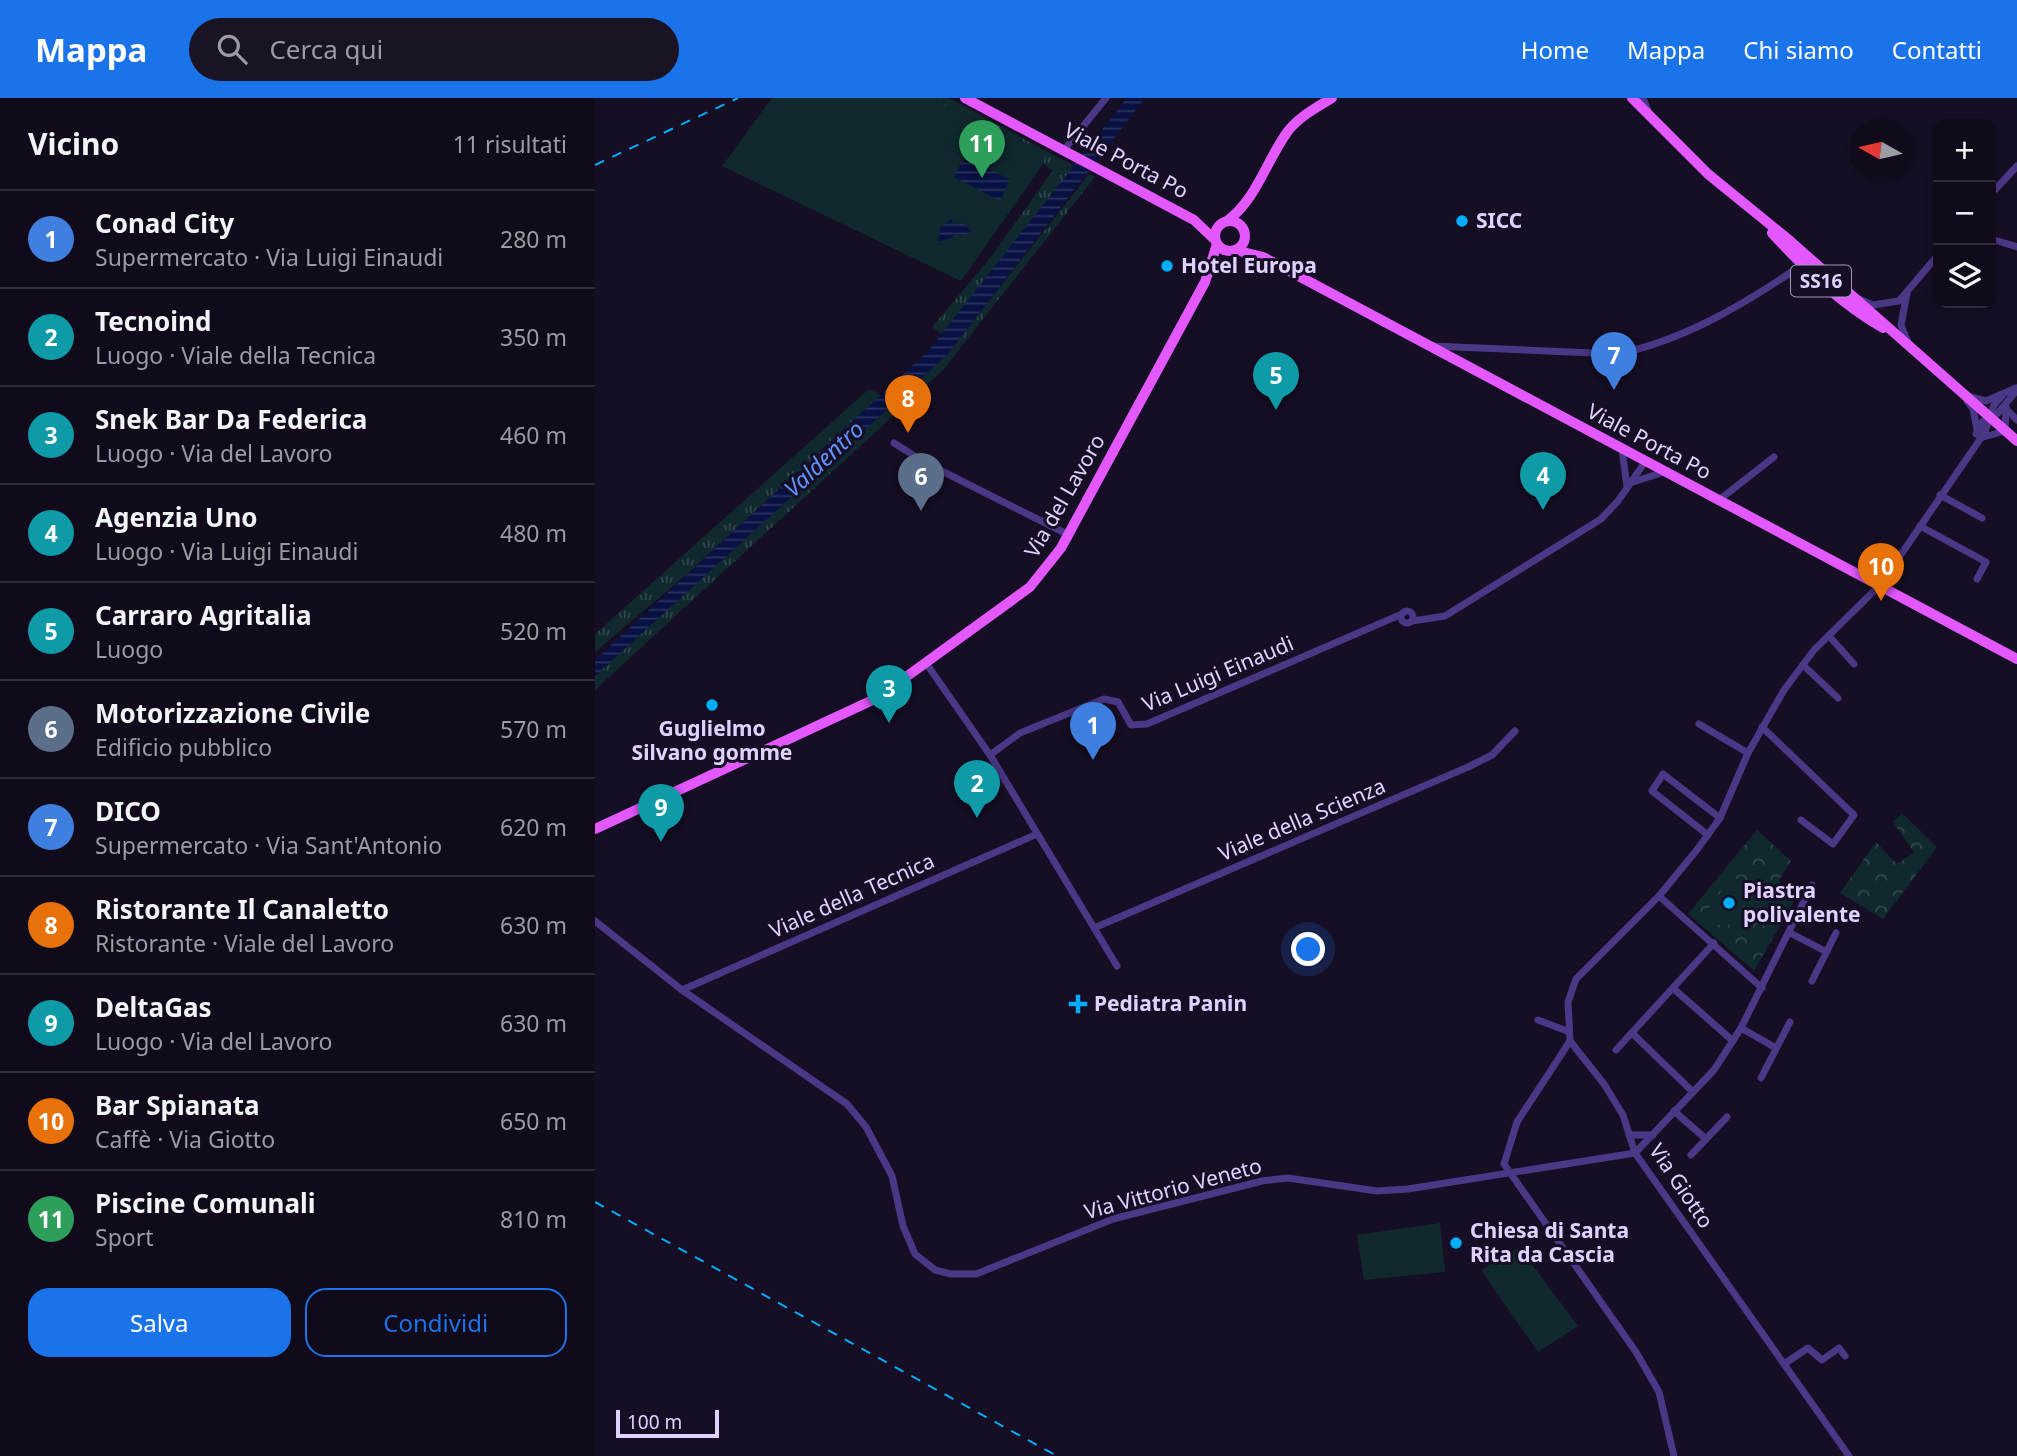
<!DOCTYPE html>
<html lang="it">
<head>
<meta charset="utf-8">
<style>
	body { margin:0; font-family:"Noto Sans",sans-serif; background:#191324; color:#f1f3f6 }
	.controls { position:absolute; right:21px; top:21px; display:grid; overflow:hidden; border-radius:14px; box-shadow:0 4px 10px #0003 }
	.controls button { width:63px; height:63px; display:grid; place-items:center; padding:0; border:0; border-bottom:2px solid #302b3a; background:#100a1b; color:#f1f3f6; font:35px sans-serif }
	.compass { position:absolute; left:1254px; top:21px; width:63px; height:63px; border-radius:50%; background:#100a1b; box-shadow:0 4px 10px #0003; rotate:278deg }
	.scale { position:absolute; left:21px; bottom:18px; width:103px; box-sizing:border-box; padding-left:7px; border:4px solid #e0d1ff; border-top:0; font-size:19px; line-height:24px; white-space:nowrap; color:#e0d1ff; -webkit-text-stroke:5px #160e24; paint-order:stroke }
	.you { position:absolute; left:714px; top:852px; width:24px; height:24px; margin:-18px; border:5px solid #fff; border-radius:50%; background:#1a73e8; box-shadow:0 0 0 10px #1a73e833 }
	.badge { display:grid; place-items:center; width:46px; height:46px; border-radius:50%; background:#1a73e8; color:#fff; font-size:23px; font-weight:700 }
	.pin { position:absolute; translate:-50% -58px; filter:drop-shadow(0 2px 4px #0008) }
	.pin::after { content:''; position:absolute; top:37px; width:24px; height:21px; background:inherit; clip-path:polygon(0 0,100% 0,50% 100%) }
	.list { margin:0; padding:0; list-style:none }
	h2 { display:flex; justify-content:space-between; align-items:center; height:91px; margin:0; padding:0 28px; font-size:30px }
	h2 small { font-size:23px; font-weight:400; color:#9c9aa3 }
	.list li { display:grid; grid-template-columns:46px 1fr auto; gap:21px; align-items:center; box-sizing:border-box; height:98px; padding:0 28px; border-top:2px solid #302b3a }
	.list b { display:block; font-size:26px; white-space:nowrap }
	.list p { margin:0; font-size:23px; white-space:nowrap; color:#9c9aa3 }
	.list em { font-size:23px; font-style:normal; color:#9c9aa3 }
	.actions { display:flex; gap:14px; padding:21px 28px }
	.actions a { flex:1; padding:16px 0; border:2px solid #1a73e8; border-radius:21px; text-align:center; font-size:24px; color:#1a73e8 }
	.actions .main { background:#1a73e8; color:#fff }
	.icon { flex:none; width:38px; height:38px; fill:none; stroke:currentColor; stroke-width:2; stroke-linecap:round; stroke-linejoin:round }
	.map { position:relative; flex:none; width:1422px; height:1358px; overflow:hidden }
	header { display:flex; align-items:center; gap:42px; box-sizing:border-box; height:98px; padding:0 35px; background:#1a73e8; color:#fff }
	header strong { font-size:33px }
	nav { display:flex; gap:38px; margin-inline-start:auto; font-size:24px }
	.search { width:490px; height:63px; background:#191324; display:flex; align-items:center; gap:18px; box-sizing:border-box; padding:0 24px; border-radius:38px; color:#9c9aa3; font-size:26px }
	main { display:flex }
	aside { flex:1; background:#100a1b }
	.map>svg:first-child { display:block }
	.grass { fill:url(#grass-tufts) }
	.forest { fill:url(#forest-crowns) }
	.garden { fill:#10292e }
	.water { fill:url(#water-rules) }
	.lines { fill:none; stroke-linecap:round; stroke-linejoin:round }
	.minor { stroke:#4a3785; stroke-width:7 }
	.major { stroke:#e458ff; stroke-width:10 }
	.rail { stroke:#00adfc; stroke-width:2; stroke-dasharray:10 9; stroke-linecap:butt }
	.poi-dot { fill:#00adfc; stroke:#160e24; stroke-width:2.5 }
	.labels { text-anchor:middle; stroke-width:6; stroke-linejoin:round; paint-order:stroke }
	.shield { fill:#160e24; stroke:#a396bd; stroke-width:2 }
	.shield-label { font-size:19px; font-weight:bold; fill:#e0d1ff }
	.street-label { font-size:21px; fill:#e0d1ff; stroke:#160e24 }
	.poi-label { font-size:21px; font-weight:bold; fill:#e0d1ff; stroke:#160e24; text-anchor:start }
	.water-label { font-size:23px; font-style:italic; fill:#5f93ff; stroke:#160e24 }
</style>
</head>
<body>
<header>
<strong>Mappa</strong>
<div class="search"><svg class="icon" aria-label="search" viewBox="0 0 24 24"><circle cx="10" cy="10" r="6"/><path d="M15 15l6 6"/></svg>Cerca qui</div>
<nav><a>Home</a><a>Mappa</a><a>Chi siamo</a><a>Contatti</a></nav>
</header>
<main>
<aside>
<h2>Vicino<small>11 risultati</small></h2>
<ul class="list">
<li><span class="badge" style="background:#3f7fe0">1</span><div><b>Conad City</b><p>Supermercato · Via Luigi Einaudi</p></div><em>280 m</em></li>
<li><span class="badge" style="background:#0f9aa8">2</span><div><b>Tecnoind</b><p>Luogo · Viale della Tecnica</p></div><em>350 m</em></li>
<li><span class="badge" style="background:#0f9aa8">3</span><div><b>Snek Bar Da Federica</b><p>Luogo · Via del Lavoro</p></div><em>460 m</em></li>
<li><span class="badge" style="background:#0f9aa8">4</span><div><b>Agenzia Uno</b><p>Luogo · Via Luigi Einaudi</p></div><em>480 m</em></li>
<li><span class="badge" style="background:#0f9aa8">5</span><div><b>Carraro Agritalia</b><p>Luogo</p></div><em>520 m</em></li>
<li><span class="badge" style="background:#5c6f8a">6</span><div><b>Motorizzazione Civile</b><p>Edificio pubblico</p></div><em>570 m</em></li>
<li><span class="badge" style="background:#3f7fe0">7</span><div><b>DICO</b><p>Supermercato · Via Sant'Antonio</p></div><em>620 m</em></li>
<li><span class="badge" style="background:#e8710a">8</span><div><b>Ristorante Il Canaletto</b><p>Ristorante · Viale del Lavoro</p></div><em>630 m</em></li>
<li><span class="badge" style="background:#0f9aa8">9</span><div><b>DeltaGas</b><p>Luogo · Via del Lavoro</p></div><em>630 m</em></li>
<li><span class="badge" style="background:#e8710a">10</span><div><b>Bar Spianata</b><p>Caffè · Via Giotto</p></div><em>650 m</em></li>
<li><span class="badge" style="background:#2e9e5b">11</span><div><b>Piscine Comunali</b><p>Sport</p></div><em>810 m</em></li>
</ul>
<div class="actions"><a class="main">Salva</a><a>Condividi</a></div>
</aside>
<div class="map">
<svg width="1422" height="1358" viewBox="0 0 1422 1358">
	<defs>
		<pattern id="grass-tufts" width="24" height="20" patternUnits="userSpaceOnUse" patternTransform="scale(1.75)"><rect width="24" height="20" fill="#10292e"/><path d="M3 7l-1-3M5 7V3M7 7l1-3M15 17l-1-3M17 17v-4M19 17l1-3" fill="none" stroke="#32474d"/></pattern>
		<pattern id="forest-crowns" width="20" height="18" patternUnits="userSpaceOnUse" patternTransform="scale(1.75)"><rect width="20" height="18" fill="#10292e"/><path d="M2 6a3 3 0 1 1 6 0M12 15a3 3 0 1 1 6 0" fill="none" stroke="#32474d"/></pattern>
		<pattern id="water-rules" width="6" height="5" patternUnits="userSpaceOnUse" patternTransform="scale(1.75)"><rect width="6" height="5" fill="#081143"/><path d="M0 2.5h6" fill="none" stroke="#2c335f"/></pattern>
	</defs>
	<rect width="100%" height="100%" fill="#160e24"/>
	<g class="grass">
		<path d="M332,0H354L479,68L347,236L337,229L396,159L458,72L448,66L451,54Z"/>
		<path d="M494,76L500,79L348,272L0,592V578L11,566L351,258Z"/>
		<path d="M274,291L286,297L92,476L0,554V536Z"/>
	</g>
	<g class="forest">
		<path d="M1307,715L1342,749L1288,821L1245,795L1281,744L1302,766L1319,754L1298,724Z"/>
		<path d="M1162,732L1196,763L1184,782L1199,803L1159,873L1093,816Z"/>
	</g>
	<g class="garden">
		<path d="M177,0H332L451,54L448,66L366,183L127,68Z"/>
		<path d="M1138,778L1159,795L1130,831L1109,816Z"/>
		<path d="M845,1125L850,1174L769,1182L762,1137Z"/>
		<path d="M924,1149L983,1228L943,1254L886,1172Z"/>
	</g>
	<g class="water">
		<path d="M532,0H550L351,258L0,578V562L333,253Z"/>
		<path d="M370,58L415,82L405,103L359,79Z"/>
		<path d="M356,121L358,126L369,125L377,134L365,138L360,135L357,140L343,144L345,130Z"/>
	</g>
	<g class="lines">
		<g class="minor">
			<path d="M1048,0L1054,15"/>
			<path d="M469,52L511,0"/>
			<path d="M1396,96L1422,68"/>
			<path d="M1396,141L1422,149"/>
			<path d="M1312,195L1306,227L1313,244"/>
			<path d="M1264,201L1278,207L1304,203L1343,157"/>
			<path d="M838,248L1022,256C1087,243 1146,208 1201,171"/>
			<path d="M1373,298L1391,303L1421,290"/>
			<path d="M1372,303L1378,311L1382,331"/>
			<path d="M1410,310L1422,322"/>
			<path d="M1381,336L1388,323L1403,315L1422,292"/>
			<path d="M1385,340L1410,333L1411,308"/>
			<path d="M299,345L329,364L474,437"/>
			<path d="M1027,352L1032,388"/>
			<path d="M1038,384L1069,374"/>
			<path d="M1345,397L1387,420"/>
			<path d="M1124,402L1179,359"/>
			<path d="M1325,428L1391,464L1382,481"/>
			<circle cx="812" cy="519" r="6"/>
			<path d="M817,523L850,518L1006,421L1023,403L1050,364"/>
			<path d="M1234,538L1259,566"/>
			<path d="M331,565L395,657L522,868"/>
			<path d="M1208,567L1243,600"/>
			<path d="M1104,626L1153,655"/>
			<path d="M1167,629L1259,717L1238,746L1206,722"/>
			<path d="M395,657L425,635L509,601L523,604L536,627L552,626L807,516"/>
			<path d="M1113,737L1057,693L1068,676L1125,720"/>
			<path d="M1064,798L1167,890"/>
			<path d="M0,823L87,892L252,1006L271,1029L297,1078L308,1128L320,1156L340,1172L356,1176H381L518,1121L667,1083L693,1080L782,1093L813,1091L1040,1055L1119,972L1146,930L1217,787"/>
			<path d="M499,830L873,669L897,657L920,633"/>
			<path d="M1195,835L1232,854"/>
			<path d="M1217,883L1241,835"/>
			<path d="M1079,891L1138,943"/>
			<path d="M87,892L442,736"/>
			<path d="M943,922L972,933"/>
			<path d="M1146,930L1181,950"/>
			<path d="M1037,935L1098,994"/>
			<path d="M975,943L922,1024L909,1066L1041,1254L1064,1294L1079,1358"/>
			<path d="M1021,952L1119,845"/>
			<path d="M1166,980L1195,924"/>
			<path d="M1079,1013L1111,1041"/>
			<path d="M1034,1037H1058"/>
			<path d="M1096,1057L1132,1019"/>
			<path d="M1189,1266L1213,1250L1227,1262L1244,1250L1250,1258"/>
			<path d="M1254,1358L1040,1055L1028,1017L1009,986L975,943L973,904L981,881L1064,798L1101,753L1125,720L1153,655L1189,592L1219,552L1285,487L1390,334L1399,307L1407,298"/>
		</g>
		<g class="major">
			<path d="M370,0L599,122L620,142"/>
			<path d="M1037,0L1113,76L1194,142L1422,343"/>
			<circle cx="635" cy="138" r="15"/>
			<path d="M632,123C662,101 671,63 693,33C704,19 722,9 737,0"/>
			<path d="M1177,135C1210,171 1246,206 1288,230"/>
			<path d="M640,152L668,159L1422,561"/>
			<path d="M0,731L282,600L435,489L466,450L610,184L622,146"/>
		</g>
		<g class="rail">
			<path d="M0,67L143,0"/>
			<path d="M0,1104L462,1358"/>
		</g>
	</g>
	<g class="poi-dot">
		<circle cx="867" cy="123" r="7"/>
		<circle cx="572" cy="168" r="7"/>
		<circle cx="117" cy="607" r="7"/>
		<circle cx="1134" cy="805" r="7"/>
		<path d="M479.5 895.5h7v7h7v7h-7v7h-7v-7h-7v-7h7z"/>
		<circle cx="861" cy="1145" r="7"/>
	</g>
	<g class="labels">
		<rect class="shield" x="1196" y="167.5" width="60" height="31" rx="5"/>
		<g class="shield-label">
			<text x="1226" y="190">SS16</text>
		</g>
		<g class="street-label">
			<text transform="translate(531 63) rotate(28)" y="7">Viale Porta Po</text>
			<text transform="translate(1054 344) rotate(28)" y="7">Viale Porta Po</text>
			<text transform="translate(470 398) rotate(-60)" y="7">Via del Lavoro</text>
			<text transform="translate(623 576) rotate(-23)" y="7">Via Luigi Einaudi</text>
			<text transform="translate(707 722) rotate(-23)" y="7">Viale della Scienza</text>
			<text transform="translate(257 798) rotate(-24)" y="7">Viale della Tecnica</text>
			<text transform="translate(1086 1088) rotate(56)" y="7">Via Giotto</text>
			<text transform="translate(578 1091) rotate(-15)" y="7">Via Vittorio Veneto</text>
		</g>
		<g class="poi-label">
			<text x="881" y="130">SICC</text>
			<text x="586" y="175">Hotel Europa</text>
			<text x="117" y="638" text-anchor="middle">Guglielmo<tspan x="117" dy="24">Silvano gomme</tspan></text>
			<text x="1148" y="800">Piastra<tspan x="1148" dy="24">polivalente</tspan></text>
			<text x="499" y="913">Pediatra Panin</text>
			<text x="875" y="1140">Chiesa di Santa<tspan x="875" dy="24">Rita da Cascia</tspan></text>
		</g>
		<g class="water-label">
			<text transform="translate(229 361) rotate(-43)" y="8">Valdentro</text>
		</g>
	</g>
</svg>
<div class="controls">
<button>+</button>
<button>−</button>
<button><svg class="icon" aria-label="layers" viewBox="0 0 24 24"><path d="M12 4l9 5-9 5-9-5zM3 14l9 5 9-5"/></svg></button>
</div>
<svg class="compass" viewBox="-18 -18 36 36"><path d="M0-13l5 13h-10z" fill="#e53935"/><path d="M0 13l5-13h-10z" fill="#9c9aa3"/></svg>
<div class="scale">100 m</div>
<div class="you"></div>
<div class="pin badge" style="left:498px;top:662px;background:#3f7fe0">1</div>
<div class="pin badge" style="left:382px;top:720px;background:#0f9aa8">2</div>
<div class="pin badge" style="left:294px;top:625px;background:#0f9aa8">3</div>
<div class="pin badge" style="left:948px;top:412px;background:#0f9aa8">4</div>
<div class="pin badge" style="left:681px;top:312px;background:#0f9aa8">5</div>
<div class="pin badge" style="left:326px;top:413px;background:#5c6f8a">6</div>
<div class="pin badge" style="left:1019px;top:292px;background:#3f7fe0">7</div>
<div class="pin badge" style="left:313px;top:335px;background:#e8710a">8</div>
<div class="pin badge" style="left:66px;top:744px;background:#0f9aa8">9</div>
<div class="pin badge" style="left:1286px;top:503px;background:#e8710a">10</div>
<div class="pin badge" style="left:387px;top:80px;background:#2e9e5b">11</div>
</div>
</main>
</body>
</html>
